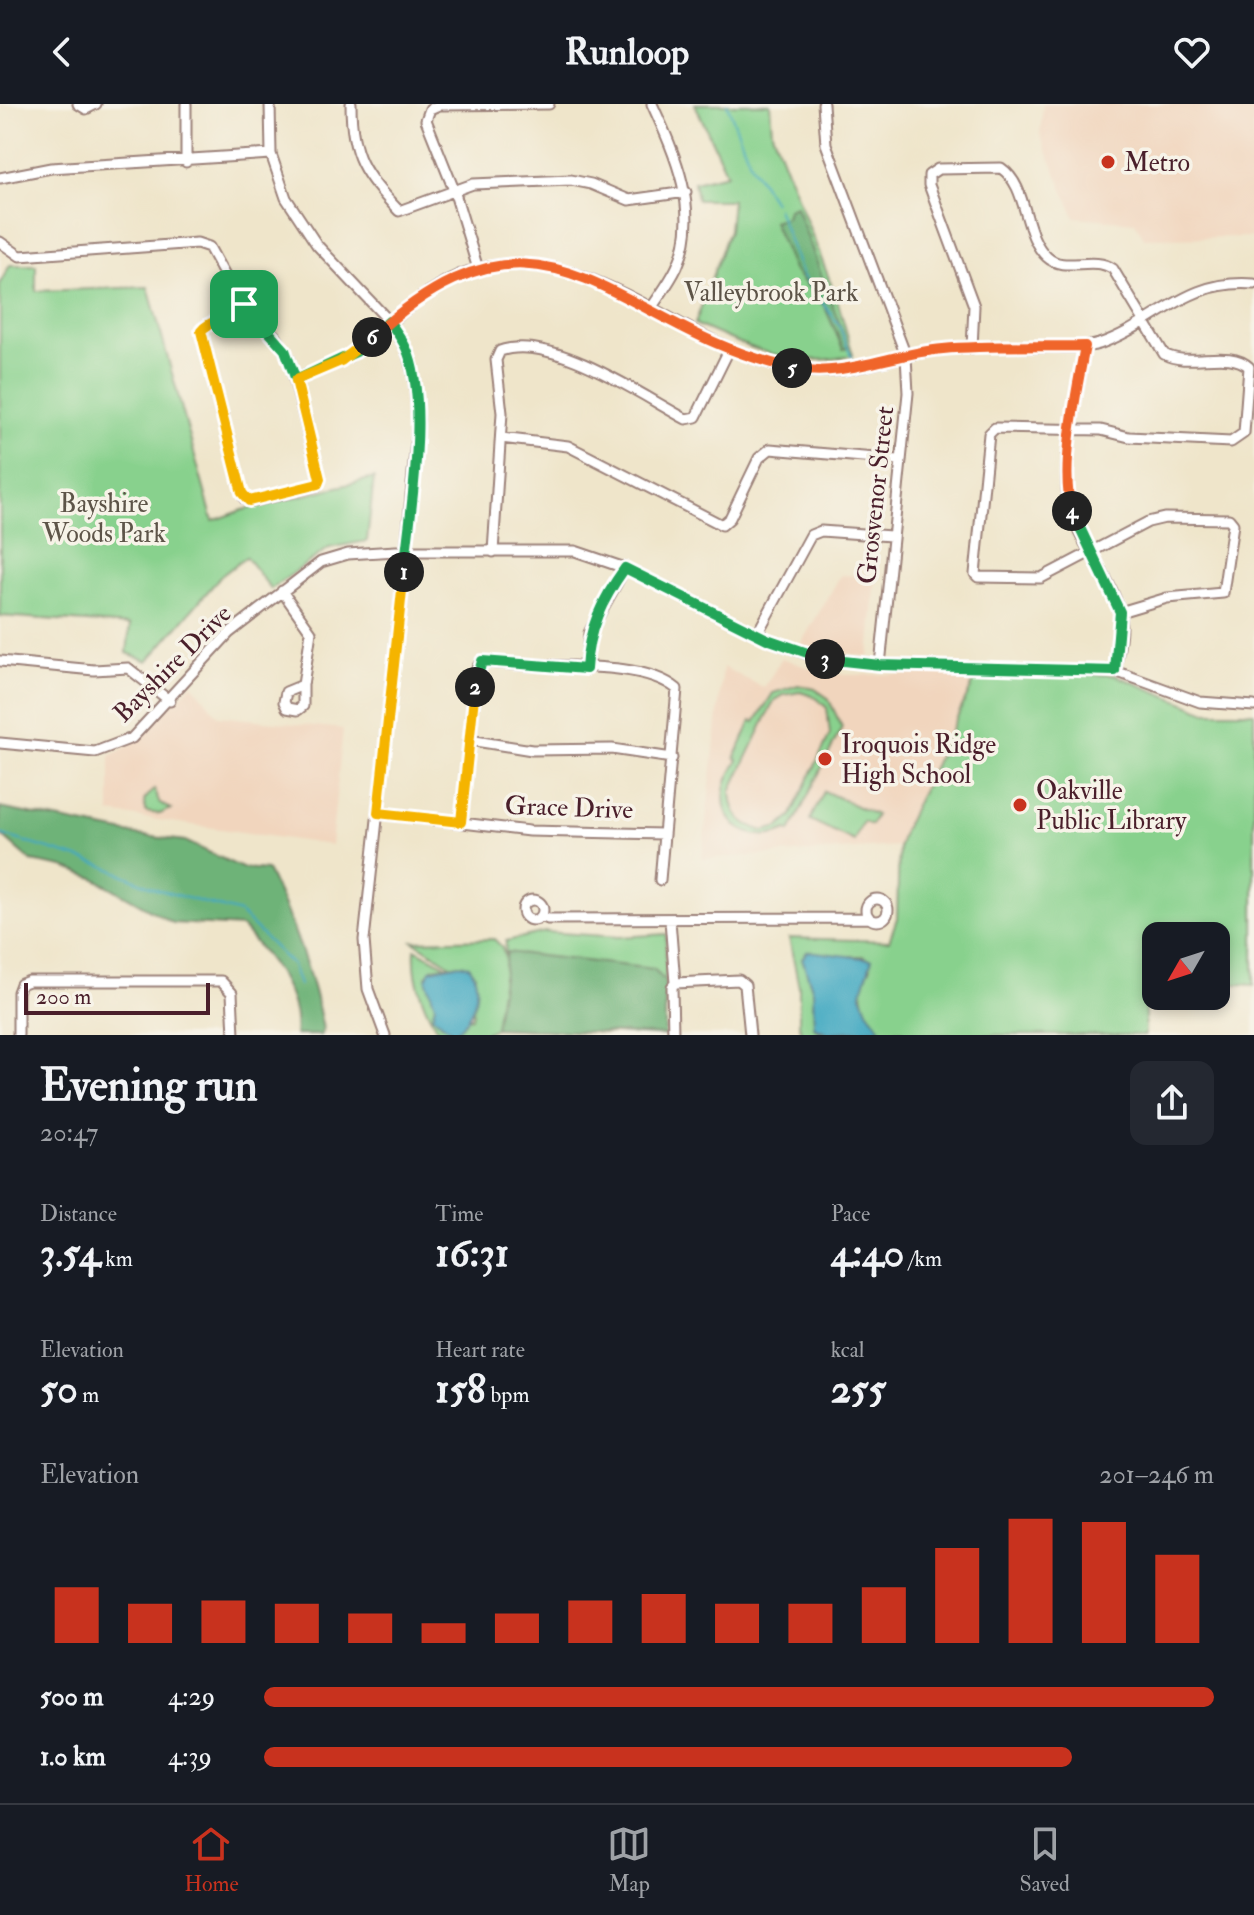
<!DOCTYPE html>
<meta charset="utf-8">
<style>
body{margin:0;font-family:"IM FELL Double Pica",serif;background:#242831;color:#f1f3f6;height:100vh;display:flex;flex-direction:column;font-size:30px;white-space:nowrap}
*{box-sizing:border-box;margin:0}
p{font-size:26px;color:#9ea1a6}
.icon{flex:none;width:44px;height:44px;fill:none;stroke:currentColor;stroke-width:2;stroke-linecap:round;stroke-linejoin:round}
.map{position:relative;height:931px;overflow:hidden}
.details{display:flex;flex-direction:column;background:#171b24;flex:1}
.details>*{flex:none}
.needle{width:52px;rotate:231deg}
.tools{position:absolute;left:1142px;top:818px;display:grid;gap:16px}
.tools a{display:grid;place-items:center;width:88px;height:88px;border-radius:16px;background:#171b24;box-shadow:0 4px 12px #0003;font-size:40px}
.scale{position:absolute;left:24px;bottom:20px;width:186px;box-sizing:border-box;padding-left:8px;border:4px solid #4a1f2b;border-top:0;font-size:22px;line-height:28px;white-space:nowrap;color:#4a1f2b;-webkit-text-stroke:6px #f7f3e8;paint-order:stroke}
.pin{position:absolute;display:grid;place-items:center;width:68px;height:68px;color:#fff;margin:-34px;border-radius:16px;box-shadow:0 4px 12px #0006}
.km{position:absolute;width:40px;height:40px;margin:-20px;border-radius:50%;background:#222;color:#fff;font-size:22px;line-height:40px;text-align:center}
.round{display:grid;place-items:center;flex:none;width:84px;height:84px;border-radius:16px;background:#242831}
.head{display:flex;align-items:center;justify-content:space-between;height:136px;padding:0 40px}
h1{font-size:44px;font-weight:700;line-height:60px}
.figures{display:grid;grid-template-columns:repeat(3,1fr);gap:12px;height:136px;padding:8px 40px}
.figures div{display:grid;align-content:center}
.figures b{font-size:40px;font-weight:700}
.figures small{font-size:22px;font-weight:400}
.figures p{font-size:22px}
.chart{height:224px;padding:16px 40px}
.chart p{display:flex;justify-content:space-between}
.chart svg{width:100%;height:144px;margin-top:8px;stroke:#c8321e;stroke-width:6}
ul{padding:0 40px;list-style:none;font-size:26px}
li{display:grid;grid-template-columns:128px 96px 1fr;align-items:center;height:60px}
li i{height:20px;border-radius:10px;background:#c8321e}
header{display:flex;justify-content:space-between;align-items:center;height:104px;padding:0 40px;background:#171b24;font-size:36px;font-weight:700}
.tab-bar{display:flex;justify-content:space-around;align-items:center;height:112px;border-top:2px solid #363941;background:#171b24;font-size:22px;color:#9ea1a6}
.tab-bar a{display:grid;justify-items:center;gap:4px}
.tab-bar .active{color:#c8321e}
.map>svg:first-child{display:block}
.built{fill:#f1d5bd}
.green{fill:#88d18d;stroke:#69785c;stroke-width:2;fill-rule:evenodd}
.forest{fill:#6eb378;stroke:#5c6952;stroke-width:2}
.water{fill:#41a8c1;stroke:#466476;stroke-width:2}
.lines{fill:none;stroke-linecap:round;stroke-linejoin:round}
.stream{stroke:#41a8c1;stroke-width:2}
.minor-casing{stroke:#9c827a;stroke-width:13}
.minor{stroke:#fff;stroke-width:9}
.split-1-casing{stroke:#fff;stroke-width:16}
.split-2-casing{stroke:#fff;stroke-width:16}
.split-3-casing{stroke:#fff;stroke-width:16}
.split-4-casing{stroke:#fff;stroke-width:16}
.split-5-casing{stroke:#fff;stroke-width:16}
.split-6-casing{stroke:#fff;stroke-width:16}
.split-7-casing{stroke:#fff;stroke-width:16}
.split-1{stroke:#22a559;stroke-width:10}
.split-2{stroke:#f5b400;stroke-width:10}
.split-3{stroke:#22a559;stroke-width:10}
.split-4{stroke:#22a559;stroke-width:10}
.split-5{stroke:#f0652b;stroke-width:10}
.split-6{stroke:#f0652b;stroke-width:10}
.split-7{stroke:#f5b400;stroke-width:10}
.poi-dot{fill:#c8321e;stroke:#f7f3e8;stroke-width:3}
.labels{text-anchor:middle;stroke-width:7;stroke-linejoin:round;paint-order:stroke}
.poi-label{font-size:26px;fill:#4a1f2b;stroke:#f7f3e8;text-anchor:start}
.park-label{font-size:26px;fill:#5d5448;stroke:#f7f3e8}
.street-label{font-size:26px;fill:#4a1f2b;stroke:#f7f3e8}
</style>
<header><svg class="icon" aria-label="back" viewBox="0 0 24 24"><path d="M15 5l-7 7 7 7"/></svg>Runloop<svg class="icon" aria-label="heart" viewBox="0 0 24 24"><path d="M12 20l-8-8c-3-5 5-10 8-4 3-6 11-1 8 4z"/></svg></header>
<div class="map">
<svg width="1254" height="931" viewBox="0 0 1254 931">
<rect width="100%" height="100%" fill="#f7f3e8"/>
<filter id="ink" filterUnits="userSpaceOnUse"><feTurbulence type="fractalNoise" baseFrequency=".0125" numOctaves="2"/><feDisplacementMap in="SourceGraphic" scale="16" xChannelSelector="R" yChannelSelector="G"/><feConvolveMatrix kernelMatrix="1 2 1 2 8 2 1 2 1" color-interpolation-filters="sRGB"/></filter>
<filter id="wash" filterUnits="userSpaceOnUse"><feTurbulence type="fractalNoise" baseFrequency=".006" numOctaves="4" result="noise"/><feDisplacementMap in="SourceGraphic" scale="32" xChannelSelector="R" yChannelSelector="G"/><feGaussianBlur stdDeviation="1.8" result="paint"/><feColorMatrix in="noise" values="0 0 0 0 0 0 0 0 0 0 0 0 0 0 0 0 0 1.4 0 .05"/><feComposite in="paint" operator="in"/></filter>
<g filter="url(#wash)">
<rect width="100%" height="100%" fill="#efe5ca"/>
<path class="built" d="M1043,0H1254V133L1144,134L1135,118L1075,113L1040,31Z
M841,471L876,473L869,553L800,541Z
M782,554L819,567L846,571L978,569L904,725L899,742L702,755L723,563L764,584Z
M193,580L218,612L343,625L331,741L110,709V652L132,640Z"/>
<path class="green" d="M695,0H770L772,28L837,195L853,251C797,266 745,243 695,220L729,126L732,96H697L694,78L727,70Z
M10,161H36V187L148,183L213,417L243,406L374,374L367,437L329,444L271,485L246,453L221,472L148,557L127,549L130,521L0,512V179Z
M1012,568L1115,571L1207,608H1254V881L1216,879V832H1156V877H1145V931H904L903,927L803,931L799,920V883L789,834L889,837L897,814L899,742L904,725L978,569ZM808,847L839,852H865L871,863C861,878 859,891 868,908L819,928L814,923L813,887L802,854Z
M798,581L815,585L828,594L842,623L790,728L787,726C756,741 718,724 725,685C726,675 733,665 738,656L735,654L751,617L755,618L773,589ZM800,588L815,593L827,604L830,630L791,713L779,723L764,727C741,720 732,711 731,687L774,597L784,591Z
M154,685L160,700L171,705L160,710L146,708L144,696Z
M824,687L876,711L871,721L863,717L854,737L810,716Z
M545,828L620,833L666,830L665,931L495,924L481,931H441C424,906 413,876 415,845L447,862L449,860L413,837L494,835L502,843L505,854L506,837ZM460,860L475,870L473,910L471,914L441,920L426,872L433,864Z"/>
<path class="forest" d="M796,102L843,229L848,244L843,245L825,203L793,165L773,117L786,113L788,105Z
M0,704L137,731L185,737L242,764L267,766C293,818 312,868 323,925L321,931H295C300,888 268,854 242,823L173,819L94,774L63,763L31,757L0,730Z
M507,848L654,865L665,878V931L495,924Z"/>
<path class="water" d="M808,847L872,855L861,890L868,908L881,925L828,929L814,923L813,887L802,854Z
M460,860L469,862C485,881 473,918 453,928L432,912L435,901L426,875L430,866Z"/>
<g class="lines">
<path class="stream" d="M727,0L751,61L774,98
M777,104L802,171L839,221L852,254
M0,730L101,761L156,785L240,809L292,861L299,881"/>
</g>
</g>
<g filter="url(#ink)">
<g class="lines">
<g class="minor-casing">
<path id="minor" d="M78,0L86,5L96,0
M186,0V58
M270,0L271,50L286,94L317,141L389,217L406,244L414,273L418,315L406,447L364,836L368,885L385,931
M351,0C351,52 364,70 399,107L473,80L571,76L591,80L629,96L686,88
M823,0L826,40L906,252L908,289L880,561
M0,74L51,64L271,50
M0,138L20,152L197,139L209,143L236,192L276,233L289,254L320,375L316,382L255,397L245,395L242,389L201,227L205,222L230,213L244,200
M478,165L454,86L426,16L430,5L439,1L549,0
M650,206C659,192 670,178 677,163C702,109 675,50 652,0
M1085,242C1078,283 1062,355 1068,395C1074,436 1109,467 1119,506C1124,525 1118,548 1115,567
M972,244L974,202L929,81V71L938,65L1001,64C1029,83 1022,130 1047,153C1064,169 1093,151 1113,165L1164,250C1188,264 1229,244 1249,263L1244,329L1231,338L1129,333L1101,326L995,324L989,330L975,470L978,473L1041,474L1148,418L1165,414L1229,415L1233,420L1223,489L1167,494L1120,508
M296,276C315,266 338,261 356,248C398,216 432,172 487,163C607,142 695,257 810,267C854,271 898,249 942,245C975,241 1011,243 1045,243C1062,242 1083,245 1099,240C1157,220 1186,174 1254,180
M501,334L568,342L722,421L730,414L759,354L770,345L898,356
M493,448L502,309L496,256L500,247C552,229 639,290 686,315L696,313L729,246
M282,487L311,528L303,581
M757,530L811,431L821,427L891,432
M0,557L94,566L128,564L170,597
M586,565L589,529L625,464
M303,581V602L298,606L287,604L284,598L286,588Z
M469,636L532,646L612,645L672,654
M0,639L95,648L132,634L229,529L321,458L348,450L396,447H575L625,464L767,535L815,553L880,561L1115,567L1200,598L1254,602
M378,709L529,727L663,730
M461,718L477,564L482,557C535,567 638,552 677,585L660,776
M866 806a11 11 0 1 1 22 0a11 11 0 1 1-22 0Z
M523 806a10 10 0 1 1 20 0a10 10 0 1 1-20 0Z
M541,812L548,815L869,814
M670,816L675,879
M18,931V888L21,880L29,877H221L232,889L234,931
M673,931L672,883L675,879L739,876L745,881L750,931"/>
</g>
<use href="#minor" class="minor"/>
</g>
</g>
<g class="lines" filter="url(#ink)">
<g class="split-1-casing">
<path id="split-1" d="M244,200L285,246L296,276L356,248L389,217C395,226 402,235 406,244C430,297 410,408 404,468"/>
</g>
<g class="split-2-casing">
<path id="split-2" d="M404,468L378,709L461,718L475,583"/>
</g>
<g class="split-3-casing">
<path id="split-3" d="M475,583L482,557L586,565C588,525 602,496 625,464L767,535L825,555"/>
</g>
<g class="split-4-casing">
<path id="split-4" d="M825,555L880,561L1115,567L1120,508L1072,407"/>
</g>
<g class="split-5-casing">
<path id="split-5" d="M792,264C843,275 892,249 943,245C990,241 1038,243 1085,242C1077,285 1059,367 1072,407"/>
</g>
<g class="split-6-casing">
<path id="split-6" d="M372,233C549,70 617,227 792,264"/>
</g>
<g class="split-7-casing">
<path id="split-7" d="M244,200C231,213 208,217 201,227L242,389L249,397L318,380L320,375L296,276L341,257L372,233"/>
</g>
<use href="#split-1" class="split-1"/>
<use href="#split-2" class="split-2"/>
<use href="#split-3" class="split-3"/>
<use href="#split-4" class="split-4"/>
<use href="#split-5" class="split-5"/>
<use href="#split-6" class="split-6"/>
<use href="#split-7" class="split-7"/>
</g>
<g class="poi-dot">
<circle cx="1108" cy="58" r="8"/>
<circle cx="825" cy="655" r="8"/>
<circle cx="1020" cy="701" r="8"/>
</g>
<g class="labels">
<g class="poi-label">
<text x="1124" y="67">Metro</text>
<text x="841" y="649">Iroquois Ridge<tspan x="841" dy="30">High School</tspan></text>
<text x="1036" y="695">Oakville<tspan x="1036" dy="30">Public Library</tspan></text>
</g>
<g class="park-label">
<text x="771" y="197">Valleybrook Park</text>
<text x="104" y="408">Bayshire<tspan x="104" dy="30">Woods Park</tspan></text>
</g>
<g class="street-label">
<text transform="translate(875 391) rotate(-84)" y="9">Grosvenor Street</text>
<text transform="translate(172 559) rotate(-45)" y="9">Bayshire Drive</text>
<text transform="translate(569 703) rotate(2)" y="9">Grace Drive</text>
</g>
</g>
</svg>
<div class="tools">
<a><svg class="needle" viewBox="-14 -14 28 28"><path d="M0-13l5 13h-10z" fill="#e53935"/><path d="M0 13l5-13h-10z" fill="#9ea1a6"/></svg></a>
</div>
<div class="scale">200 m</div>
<div class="pin" style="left:244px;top:200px;background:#1e9e55"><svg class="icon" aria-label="arrive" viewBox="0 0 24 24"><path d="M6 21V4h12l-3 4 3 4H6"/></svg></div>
<b class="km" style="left:404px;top:468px">1</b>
<b class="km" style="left:475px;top:583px">2</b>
<b class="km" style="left:825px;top:555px">3</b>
<b class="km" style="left:1072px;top:407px">4</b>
<b class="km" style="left:792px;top:264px">5</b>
<b class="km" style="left:372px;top:233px">6</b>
</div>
<section class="details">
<div class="head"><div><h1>Evening run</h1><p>20:47</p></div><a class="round"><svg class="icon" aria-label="share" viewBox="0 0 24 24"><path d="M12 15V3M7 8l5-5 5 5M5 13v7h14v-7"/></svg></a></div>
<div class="figures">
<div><p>Distance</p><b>3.54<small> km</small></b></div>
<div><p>Time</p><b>16:31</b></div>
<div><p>Pace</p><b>4:40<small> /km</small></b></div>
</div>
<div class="figures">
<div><p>Elevation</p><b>50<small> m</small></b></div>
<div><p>Heart rate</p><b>158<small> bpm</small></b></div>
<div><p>kcal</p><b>255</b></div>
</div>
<div class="chart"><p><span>Elevation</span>201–246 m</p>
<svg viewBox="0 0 160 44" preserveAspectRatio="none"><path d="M5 44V27M15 44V32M25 44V31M35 44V32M45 44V35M55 44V38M65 44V35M75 44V31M85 44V29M95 44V32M105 44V32M115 44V27M125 44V15M135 44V6M145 44V7M155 44V17"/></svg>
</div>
<ul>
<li><b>500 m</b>4:29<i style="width:100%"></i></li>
<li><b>1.0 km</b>4:39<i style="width:85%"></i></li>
</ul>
</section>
<nav class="tab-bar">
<a class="active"><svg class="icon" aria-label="home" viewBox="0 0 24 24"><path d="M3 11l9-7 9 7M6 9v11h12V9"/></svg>Home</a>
<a><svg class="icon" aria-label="map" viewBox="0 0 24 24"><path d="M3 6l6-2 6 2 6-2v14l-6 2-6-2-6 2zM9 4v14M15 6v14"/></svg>Map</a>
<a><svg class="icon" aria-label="saved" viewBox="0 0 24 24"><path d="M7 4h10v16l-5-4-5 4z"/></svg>Saved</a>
</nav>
